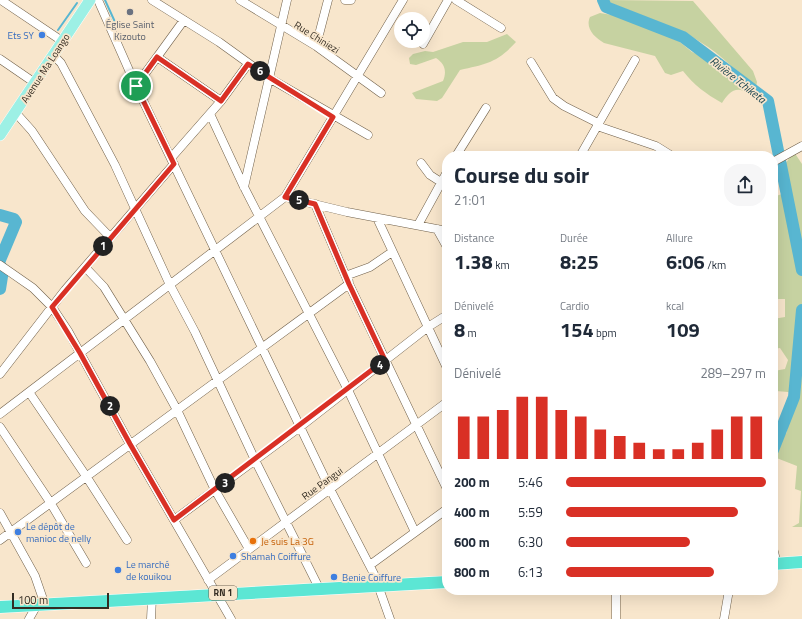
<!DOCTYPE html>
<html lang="fr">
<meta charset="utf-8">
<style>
body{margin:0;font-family:"Titillium Web",sans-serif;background:#f6f6f7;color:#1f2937;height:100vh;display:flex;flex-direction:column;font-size:15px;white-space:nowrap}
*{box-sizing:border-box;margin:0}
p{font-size:13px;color:#747a83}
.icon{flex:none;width:22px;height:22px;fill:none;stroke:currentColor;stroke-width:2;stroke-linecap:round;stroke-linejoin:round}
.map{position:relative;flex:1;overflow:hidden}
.side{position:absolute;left:442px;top:151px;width:336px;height:444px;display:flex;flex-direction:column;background:#fff;border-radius:16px;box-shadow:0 4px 16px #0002}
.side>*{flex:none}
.controls{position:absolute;left:394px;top:12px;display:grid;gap:8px}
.controls a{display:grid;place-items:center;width:36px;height:36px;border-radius:50%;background:#fff;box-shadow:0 4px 16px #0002;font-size:20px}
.scale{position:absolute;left:12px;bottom:10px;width:97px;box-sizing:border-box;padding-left:4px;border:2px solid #332c22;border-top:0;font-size:11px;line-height:14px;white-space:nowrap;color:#332c22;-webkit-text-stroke:3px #f8e6cc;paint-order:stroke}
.pin{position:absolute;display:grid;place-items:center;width:34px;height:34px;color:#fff;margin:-17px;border:2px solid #fff;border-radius:50%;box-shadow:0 1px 4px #0007}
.km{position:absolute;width:20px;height:20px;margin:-10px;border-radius:50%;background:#222;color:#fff;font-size:11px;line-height:20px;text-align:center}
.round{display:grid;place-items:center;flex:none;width:42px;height:42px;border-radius:16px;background:#f6f6f7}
.head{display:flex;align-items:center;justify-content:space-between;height:68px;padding:0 12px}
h1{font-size:22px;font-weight:700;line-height:30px}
.figures{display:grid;grid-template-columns:repeat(3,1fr);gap:6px;height:68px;padding:4px 12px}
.figures div{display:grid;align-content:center}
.figures b{font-size:20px;font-weight:700}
.figures small{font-size:11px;font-weight:400}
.figures p{font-size:11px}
.chart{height:112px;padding:8px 12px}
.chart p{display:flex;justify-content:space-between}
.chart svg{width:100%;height:72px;margin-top:4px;stroke:#d93025;stroke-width:6}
ul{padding:0 12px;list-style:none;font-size:13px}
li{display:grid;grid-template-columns:64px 48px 1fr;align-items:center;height:30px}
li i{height:10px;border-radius:5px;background:#d93025}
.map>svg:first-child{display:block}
.green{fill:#c6d2a1}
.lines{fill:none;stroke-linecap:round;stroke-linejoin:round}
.stream{stroke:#58b6d1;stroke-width:2}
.river{stroke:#58b6d1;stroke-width:12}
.minor-casing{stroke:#70604a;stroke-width:9}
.major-casing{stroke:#fff;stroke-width:12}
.highway-casing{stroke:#fff;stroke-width:13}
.minor{stroke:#fff;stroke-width:8}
.major{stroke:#9df0e5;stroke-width:11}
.highway{stroke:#5ce6d4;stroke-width:12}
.route-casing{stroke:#fff;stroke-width:8}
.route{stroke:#d93025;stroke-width:5}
.worship-dot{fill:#6b7280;stroke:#f8e6cc;stroke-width:1.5}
.shop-dot{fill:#3f7fe0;stroke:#f8e6cc;stroke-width:1.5}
.food-dot{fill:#e8710a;stroke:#f8e6cc;stroke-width:1.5}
.labels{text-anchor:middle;stroke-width:3.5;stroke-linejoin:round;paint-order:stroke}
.shield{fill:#f8e6cc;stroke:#6e6455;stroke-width:1}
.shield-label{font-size:9px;font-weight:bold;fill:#332c22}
.worship-label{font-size:10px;fill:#5b616d;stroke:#f8e6cc}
.shop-label{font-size:10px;fill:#366cbe;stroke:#f8e6cc;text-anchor:start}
.street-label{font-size:10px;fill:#332c22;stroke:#f8e6cc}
.food-label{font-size:10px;fill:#c56008;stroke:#f8e6cc;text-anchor:start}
.water-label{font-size:11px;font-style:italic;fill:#143f4b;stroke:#f8e6cc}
</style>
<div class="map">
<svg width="802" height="619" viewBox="0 0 802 619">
<rect width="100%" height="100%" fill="#f8e6cc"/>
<path class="green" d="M607,0L693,1L753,71L757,82L756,87C741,76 729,63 715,52C706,45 696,40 687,33L608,2Z
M600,13L618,16L675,38L692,52L711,60L744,88L747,93C736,85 728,93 722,103C706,94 694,85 683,71L671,75L665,73L655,56L604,43C594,37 585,28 590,17Z
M507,34L516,42C497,63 486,64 460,70L442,98L437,101L416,99L412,93L443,81C447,71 445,64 436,58L416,65L410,64L409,58L413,54L425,51L433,52L463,42H487Z
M794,152L802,164V527H792L799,523L801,491L795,489L797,466L774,457L773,459V428L786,434L796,398L788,392L776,391L774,387V371L785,369L788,360L780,348L773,349V319L785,317V299H777L773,276V197L785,193V164Z"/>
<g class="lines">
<path class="stream" d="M105,0L115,22
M58,30L77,3"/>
<path class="river" d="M603,0L606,7L683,37L768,101L802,270
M0,215L14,219L16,222L0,260
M0,265L3,270L0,289
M773,450L794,397L802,310"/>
<g class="minor-casing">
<path id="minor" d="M1,0L62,41
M98,0L136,86L330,489L374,574L390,619
M152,0L219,42L269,78L368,135
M240,0L316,46L381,93
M345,0H351
M456,0L501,28
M423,44L448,0
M316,46L328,0
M53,55L61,63L115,165L170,285L195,332L255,460L319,588
M157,57L221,101
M0,59L35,83
M531,62L553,98L564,106L598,123
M136,86L184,20
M15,112L32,131L85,211L110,237
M210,114L244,187L348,390L415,532
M597,126L656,146L672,156
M456,156L486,108
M580,156L635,60
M171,158L221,101L248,64
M773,162L802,146
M421,163L430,175L447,186
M244,187L287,0
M285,197L347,212L447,231
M315,204L349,284L447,489
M377,218L447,368
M418,225L447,172
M437,229L447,247
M0,265L33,288L52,307L68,331L130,444L231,619
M85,267L104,287L150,361L177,410L215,490L249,549
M0,374L65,290L174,164
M29,392L86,476L127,540
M0,414L285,197L403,0
M0,427L50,502L86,563
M0,513L35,576L45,605
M174,520L300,427L428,327L447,315
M0,540L349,284L348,275L370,267L392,252
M773,548L777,564
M370,565L447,509
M208,580L447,402
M616,590V619
M29,619L37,605
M151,619L152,598
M724,619L729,590"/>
</g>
<g class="major-casing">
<path id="major" d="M0,135L90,0"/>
</g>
<g class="highway-casing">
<path id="highway" d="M773,564L802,562
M0,607L447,582"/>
</g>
<use href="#minor" class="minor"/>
<use href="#major" class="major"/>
<use href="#highway" class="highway"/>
</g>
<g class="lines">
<g class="route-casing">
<path id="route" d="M157,57L221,101L248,64L333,117L285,197L315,204L349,284L385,360L174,520L130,444L80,353L52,307L174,164L136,86Z"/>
</g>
<use href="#route" class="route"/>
</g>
<circle class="worship-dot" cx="130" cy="12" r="4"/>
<g class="shop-dot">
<circle cx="42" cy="35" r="4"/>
<circle cx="18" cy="532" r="4"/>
<circle cx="233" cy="556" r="4"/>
<circle cx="118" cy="570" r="4"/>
<circle cx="334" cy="577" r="4"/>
</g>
<circle class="food-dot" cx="253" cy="541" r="4"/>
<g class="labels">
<rect class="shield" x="209" y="586" width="28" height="14" rx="3"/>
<g class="shield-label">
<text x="223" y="596">RN 1</text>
</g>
<g class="worship-label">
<text x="130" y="28">Église Saint<tspan x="130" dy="12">Kizouto</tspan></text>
</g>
<g class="shop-label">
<text x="34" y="39" text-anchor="end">Ets SY</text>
<text x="26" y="530">Le dépôt de<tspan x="26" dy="12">manioc de nelly</tspan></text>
<text x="241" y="560">Shamah Coiffure</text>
<text x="126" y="568">Le marché<tspan x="126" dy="12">de kouikou</tspan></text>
<text x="342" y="581">Benie Coiffure</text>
</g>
<g class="street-label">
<text transform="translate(317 37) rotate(32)" y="4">Rue Chiniezi</text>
<text transform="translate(45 68) rotate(-57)" y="4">Avenue Ma Loango</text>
<text transform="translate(322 483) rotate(-36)" y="4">Rue Pangui</text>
</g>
<g class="food-label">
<text x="261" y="545">Je suis La 3G</text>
</g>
<g class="water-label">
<text transform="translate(738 80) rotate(38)" y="4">Rivière Tchiketa</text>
</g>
</g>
</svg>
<div class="controls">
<a><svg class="icon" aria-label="locate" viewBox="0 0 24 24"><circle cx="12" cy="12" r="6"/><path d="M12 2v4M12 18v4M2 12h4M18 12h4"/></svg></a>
</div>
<div class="scale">100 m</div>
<div class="pin" style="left:136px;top:86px;background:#1e9e55"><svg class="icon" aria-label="arrive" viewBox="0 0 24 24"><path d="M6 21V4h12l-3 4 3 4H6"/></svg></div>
<b class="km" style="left:103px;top:246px">1</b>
<b class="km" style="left:110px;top:406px">2</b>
<b class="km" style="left:225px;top:483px">3</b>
<b class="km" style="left:380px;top:365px">4</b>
<b class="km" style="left:299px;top:200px">5</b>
<b class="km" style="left:260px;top:71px">6</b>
<section class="side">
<div class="head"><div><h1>Course du soir</h1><p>21:01</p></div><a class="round"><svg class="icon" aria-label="share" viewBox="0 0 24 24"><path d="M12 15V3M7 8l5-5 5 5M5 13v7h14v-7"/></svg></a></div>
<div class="figures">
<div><p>Distance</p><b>1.38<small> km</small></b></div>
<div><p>Durée</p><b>8:25</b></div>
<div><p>Allure</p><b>6:06<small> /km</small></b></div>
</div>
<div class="figures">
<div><p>Dénivelé</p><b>8<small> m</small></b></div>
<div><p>Cardio</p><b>154<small> bpm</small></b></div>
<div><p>kcal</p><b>109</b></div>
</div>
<div class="chart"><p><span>Dénivelé</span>289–297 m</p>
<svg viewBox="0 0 160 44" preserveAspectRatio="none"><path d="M5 44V18M15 44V18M25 44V14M35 44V6M45 44V6M55 44V14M65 44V18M75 44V26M85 44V30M95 44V34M105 44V38M115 44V38M125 44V34M135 44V26M145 44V18M155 44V18"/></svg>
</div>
<ul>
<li><b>200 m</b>5:46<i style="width:100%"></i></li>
<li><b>400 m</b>5:59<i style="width:86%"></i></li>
<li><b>600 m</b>6:30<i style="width:62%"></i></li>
<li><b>800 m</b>6:13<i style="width:74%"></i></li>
</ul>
</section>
</div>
